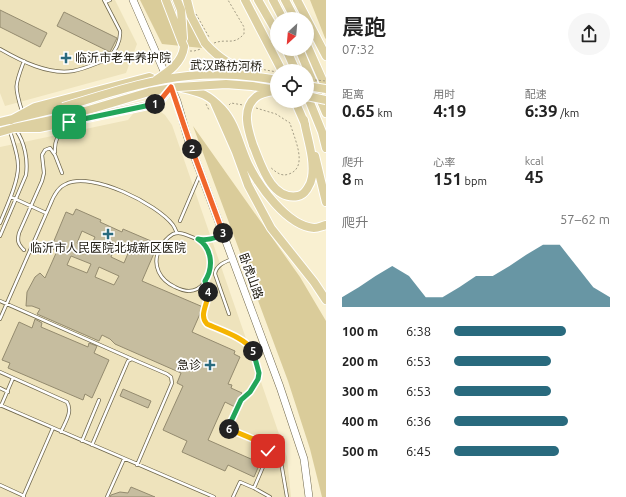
<!DOCTYPE html>
<html lang="zh">
<meta charset="utf-8">
<style>
body{margin:0;font-family:Ubuntu,"Noto Sans SC",sans-serif;background:#f6f6f6;color:#222;height:100vh;display:flex;flex-direction:column;font-size:15px;white-space:nowrap}
*{box-sizing:border-box;margin:0}
p{font-size:13px;color:#767676}
.icon{flex:none;width:22px;height:22px;fill:none;stroke:currentColor;stroke-width:2;stroke-linecap:round;stroke-linejoin:round}
.map{position:relative;flex:1;overflow:hidden}
.panel{display:flex;flex-direction:column;background:#fff;width:300px}
.panel>*{flex:none}
.needle{width:26px;rotate:206deg}
.buttons{position:absolute;left:270px;top:12px;display:grid;gap:8px}
.buttons a{display:grid;place-items:center;width:44px;height:44px;border-radius:50%;background:#fff;box-shadow:0 2px 10px #0003;font-size:20px}
.pin{position:absolute;display:grid;place-items:center;width:34px;height:34px;color:#fff;margin:-17px;border-radius:8px;box-shadow:0 2px 6px #0006}
.km{position:absolute;width:20px;height:20px;margin:-10px;border-radius:50%;background:#222;color:#fff;font-size:11px;line-height:20px;text-align:center}
.round{display:grid;place-items:center;flex:none;width:42px;height:42px;border-radius:21px;background:#f6f6f6}
.headline{display:flex;align-items:center;justify-content:space-between;height:68px;padding:0 16px}
h1{font-size:22px;font-weight:600;line-height:30px}
.figures{display:grid;grid-template-columns:repeat(3,1fr);gap:6px;height:68px;padding:4px 16px}
.figures div{display:grid;align-content:center}
.figures b{font-size:17px;font-weight:600}
.figures small{font-size:11px;font-weight:400}
.figures p{font-size:11px}
.chart{height:112px;padding:8px 16px}
.chart p{display:flex;justify-content:space-between}
.chart svg{width:100%;height:72px;margin-top:4px;fill:#296a7e;opacity:.7}
ul{padding:0 16px;list-style:none;font-size:13px}
li{display:grid;grid-template-columns:64px 48px 1fr;align-items:center;height:30px}
li i{height:10px;border-radius:5px;background:#296a7e}
main{display:flex;flex:1;min-height:0}
.map>svg:first-child{display:block}
.built{fill:#eee3bc}
.green{fill:#dacc9a}
.building{fill:#c6bd9f;stroke:#948b6f;fill-rule:evenodd}
.lines{fill:none;stroke-linecap:round;stroke-linejoin:round}
.service-casing{stroke:#6f674c;stroke-width:4}
.tertiary-casing{stroke:#6f674c;stroke-width:8}
.primary-casing{stroke:#fff;stroke-width:10}
.path{stroke:#a39c85;stroke-width:1;stroke-dasharray:2 2;stroke-linecap:butt}
.service{stroke:#fff;stroke-width:2.5}
.tertiary{stroke:#fff;stroke-width:7}
.primary{stroke:#ddd0a1;stroke-width:8}
.primary-bridge-casing{stroke:#fff;stroke-width:10;stroke-linecap:butt}
.path-bridge{stroke:#a39c85;stroke-width:1;stroke-dasharray:2 2;stroke-linecap:butt}
.primary-bridge{stroke:#ddd0a1;stroke-width:8}
.split-1-casing{stroke:#fff;stroke-width:8}
.split-2-casing{stroke:#fff;stroke-width:8}
.split-3-casing{stroke:#fff;stroke-width:8}
.split-4-casing{stroke:#fff;stroke-width:8}
.split-5-casing{stroke:#fff;stroke-width:8}
.split-6-casing{stroke:#fff;stroke-width:8}
.split-7-casing{stroke:#fff;stroke-width:8}
.split-1{stroke:#22a559;stroke-width:5}
.split-2{stroke:#f0652b;stroke-width:5}
.split-3{stroke:#f0652b;stroke-width:5}
.split-4{stroke:#22a559;stroke-width:5}
.split-5{stroke:#f5b400;stroke-width:5}
.split-6{stroke:#22a559;stroke-width:5}
.split-7{stroke:#f5b400;stroke-width:5}
.poi-dot{fill:#296a7e;stroke:#fff;stroke-width:1.5}
.labels{text-anchor:middle;stroke-width:3.5;stroke-linejoin:round;paint-order:stroke}
.poi-label{font-size:12px;fill:#1c180d;stroke:#fff;text-anchor:start}
.street-label{font-size:12px;fill:#1c180d;stroke:#fff}
</style>
<main>
<div class="map">
<svg width="326" height="497" viewBox="0 0 326 497">
<rect width="100%" height="100%" fill="#f9f0d1"/>
<path class="built" d="M0,0H115L137,44L126,73L5,106L0,93Z
M154,107L165,115L172,125L287,457L291,497H0V147L128,120L136,110Z"/>
<path class="green" d="M140,0H185L201,31L202,48L162,44Z
M310,0H326V39L325,38Z
M193,126L300,277L326,321V497H322L310,449L288,381Z"/>
<path class="building" d="M0,10L47,33L40,47L0,27Z
M64,12L117,38L110,52L57,26Z
M76,209L101,220L100,222L122,232L123,229L151,241L148,248L155,251L142,281L203,307L192,332L235,351L234,354L240,357L228,384L232,385L231,388L242,393L235,407L225,402L208,440L260,463L254,477L228,465L225,471L182,452L187,441L163,430L183,386L177,383L181,373L115,344L110,339L102,335L99,341L37,314L40,309L32,306H26L27,292L35,277L40,273L45,278L57,251L51,248L66,212L73,215ZM82,231L95,237L90,248L77,243ZM116,245L129,251L124,263L111,257ZM71,256L91,264L87,273L67,265ZM99,267L119,276L114,285L95,277Z
M35,319L42,323L41,327L88,347L89,343L97,346L94,353L109,360L92,398L85,394L83,400L8,368L10,363L2,360L19,322L32,328Z
M123,389L151,401L148,408L120,396Z
M131,487L155,497H110L111,495L120,492L128,493Z"/>
<g class="lines">
<g class="service-casing">
<path id="service" d="M105,2L110,0
M0,49C21,61 48,75 73,71C85,69 97,63 108,59C115,52 121,41 120,31L104,0
M22,111C14,86 15,85 24,61
M55,152C54,142 59,131 66,125
M11,197L46,213
M180,221L200,174
M0,223C6,208 19,181 18,165C18,154 13,142 10,131
M0,236L26,175C28,160 25,143 16,130
M198,239C206,245 211,254 211,265C210,276 202,291 189,291C184,291 179,289 175,287C160,280 152,266 159,250C162,244 168,237 173,234C184,230 192,240 203,240C209,240 217,237 223,235
M24,250C18,244 17,241 19,233L42,181L44,173L42,155L45,150L50,148L55,155L62,173
M205,281C208,287 210,293 208,300C206,308 201,313 204,321L207,324L242,340L250,346L253,350L259,373L258,379L250,392L241,400L228,429L265,444L268,447V455L254,488L240,482L233,497
M0,301L132,359
M229,314L215,274C216,265 225,262 232,259
M0,319L50,205C53,197 58,187 66,184C92,171 157,204 173,225C175,228 176,231 177,233
M0,372L67,402C73,412 65,422 61,432
M0,388L8,392
M0,405L214,497
M1,406L13,378
M82,441L99,400
M92,445L128,361L132,359L167,374L171,377L172,383L137,465
M281,462L287,497
M0,485L24,496
M254,488L270,497
M23,497L53,428
M107,497L124,459"/>
</g>
<g class="tertiary-casing">
<path id="tertiary" d="M133,0L177,101L188,139L280,387L304,459L309,497"/>
</g>
<g class="primary-casing">
<path id="primary" d="M166,0L184,47
M177,0L181,10L183,38
M187,0L191,16L205,43
M245,0L282,71
M258,0L277,33
M273,0L283,19
M285,0L295,19
M297,0L326,56
M307,45L326,88
M286,49L296,71
M299,49L326,113
M182,88C201,92 209,95 222,109C236,124 239,145 248,164C259,186 287,226 314,228C318,228 322,226 326,225
M307,95L322,132L326,148
M295,101L305,124
M214,102L236,152L248,185L271,228L314,282L326,300
M11,120L35,107L149,77L171,87L158,103L39,128H14
M0,122L63,107
M0,132L14,128L65,117
M253,145C261,164 271,201 298,196C305,195 311,184 312,177C315,159 307,138 304,120
M315,156L326,202"/>
</g>
<path class="path" d="M214,43C228,38 233,46 244,34V27L228,0
M190,51H194L201,49
M206,104L209,110
M229,105L231,103L243,105
M256,108L276,114L290,123C294,138 309,167 289,174C281,177 276,172 270,167"/>
<use href="#service" class="service"/>
<use href="#tertiary" class="tertiary"/>
<use href="#primary" class="primary"/>
<g class="primary-bridge-casing">
<path id="primary-bridge" d="M205,43C222,62 234,66 256,75
M156,80C168,72 182,63 184,47
M307,86L326,89
M307,96L326,100
M63,107C104,95 146,80 188,76C217,73 249,75 277,80
M65,117L149,92L178,87L226,84L252,86L277,90
M253,145C248,130 241,109 256,97C261,93 268,92 274,91"/>
</g>
<path class="path-bridge" d="M196,14L209,37
M260,69L277,72
M315,80L326,81
M293,101L304,103"/>
<use href="#primary-bridge" class="primary-bridge"/>
</g>
<g class="lines">
<g class="split-1-casing">
<path id="split-1" d="M69,122L155,104"/>
</g>
<g class="split-2-casing">
<path id="split-2" d="M155,104L158,103L171,87L192,149"/>
</g>
<g class="split-3-casing">
<path id="split-3" d="M192,149L223,233"/>
</g>
<g class="split-4-casing">
<path id="split-4" d="M208,292L205,281C214,267 212,248 198,239C206,241 215,238 224,235L223,233"/>
</g>
<g class="split-5-casing">
<path id="split-5" d="M208,292C209,303 198,315 207,324C220,330 246,338 253,351"/>
</g>
<g class="split-6-casing">
<path id="split-6" d="M229,429L228,428L241,400L250,392L258,379L259,373L253,351"/>
</g>
<g class="split-7-casing">
<path id="split-7" d="M229,429L265,444L268,447V451"/>
</g>
<use href="#split-1" class="split-1"/>
<use href="#split-2" class="split-2"/>
<use href="#split-3" class="split-3"/>
<use href="#split-4" class="split-4"/>
<use href="#split-5" class="split-5"/>
<use href="#split-6" class="split-6"/>
<use href="#split-7" class="split-7"/>
</g>
<g class="poi-dot">
<path d="M64 52h4v4h4v4h-4v4h-4v-4h-4v-4h4z"/>
<path d="M106 228h4v4h4v4h-4v4h-4v-4h-4v-4h4z"/>
<path d="M208 359h4v4h4v4h-4v4h-4v-4h-4v-4h4z"/>
</g>
<g class="labels">
<g class="poi-label">
<text x="75" y="62">临沂市老年养护院</text>
<text x="108" y="252" text-anchor="middle">临沂市人民医院北城新区医院</text>
<text x="201" y="369" text-anchor="end">急诊</text>
</g>
<g class="street-label">
<text transform="translate(226 66) rotate(1)" y="4">武汉路祊河桥</text>
<text transform="translate(251 276) rotate(70)" y="4">卧虎山路</text>
</g>
</g>
</svg>
<div class="buttons">
<a><svg class="needle" viewBox="-14 -14 28 28"><path d="M0-13l5 13h-10z" fill="#e53935"/><path d="M0 13l5-13h-10z" fill="#767676"/></svg></a>
<a><svg class="icon" aria-label="locate" viewBox="0 0 24 24"><circle cx="12" cy="12" r="6"/><path d="M12 2v4M12 18v4M2 12h4M18 12h4"/></svg></a>
</div>
<div class="pin" style="left:69px;top:122px;background:#1e9e55"><svg class="icon" aria-label="arrive" viewBox="0 0 24 24"><path d="M6 21V4h12l-3 4 3 4H6"/></svg></div>
<div class="pin" style="left:268px;top:451px;background:#d93025"><svg class="icon" aria-label="check" viewBox="0 0 24 24"><path d="M5 12l5 5 9-10"/></svg></div>
<b class="km" style="left:155px;top:104px">1</b>
<b class="km" style="left:192px;top:149px">2</b>
<b class="km" style="left:223px;top:233px">3</b>
<b class="km" style="left:208px;top:292px">4</b>
<b class="km" style="left:253px;top:351px">5</b>
<b class="km" style="left:229px;top:429px">6</b>
</div>
<section class="panel">
<div class="headline"><div><h1>晨跑</h1><p>07:32</p></div><a class="round"><svg class="icon" aria-label="share" viewBox="0 0 24 24"><path d="M12 15V3M7 8l5-5 5 5M5 13v7h14v-7"/></svg></a></div>
<div class="figures">
<div><p>距离</p><b>0.65<small> km</small></b></div>
<div><p>用时</p><b>4:19</b></div>
<div><p>配速</p><b>6:39<small> /km</small></b></div>
</div>
<div class="figures">
<div><p>爬升</p><b>8<small> m</small></b></div>
<div><p>心率</p><b>151<small> bpm</small></b></div>
<div><p>kcal</p><b>45</b></div>
</div>
<div class="chart"><p><span>爬升</span>57–62 m</p>
<svg viewBox="0 0 160 44" preserveAspectRatio="none"><path d="M0 44V38L10 32L20 25L30 19L40 25L50 38L60 38L70 32L80 25L90 25L100 19L110 12L120 6L130 6L140 19L150 32L160 38V44z"/></svg>
</div>
<ul>
<li><b>100 m</b>6:38<i style="width:72%"></i></li>
<li><b>200 m</b>6:53<i style="width:62%"></i></li>
<li><b>300 m</b>6:53<i style="width:62%"></i></li>
<li><b>400 m</b>6:36<i style="width:73%"></i></li>
<li><b>500 m</b>6:45<i style="width:67%"></i></li>
</ul>
</section>
</main>
